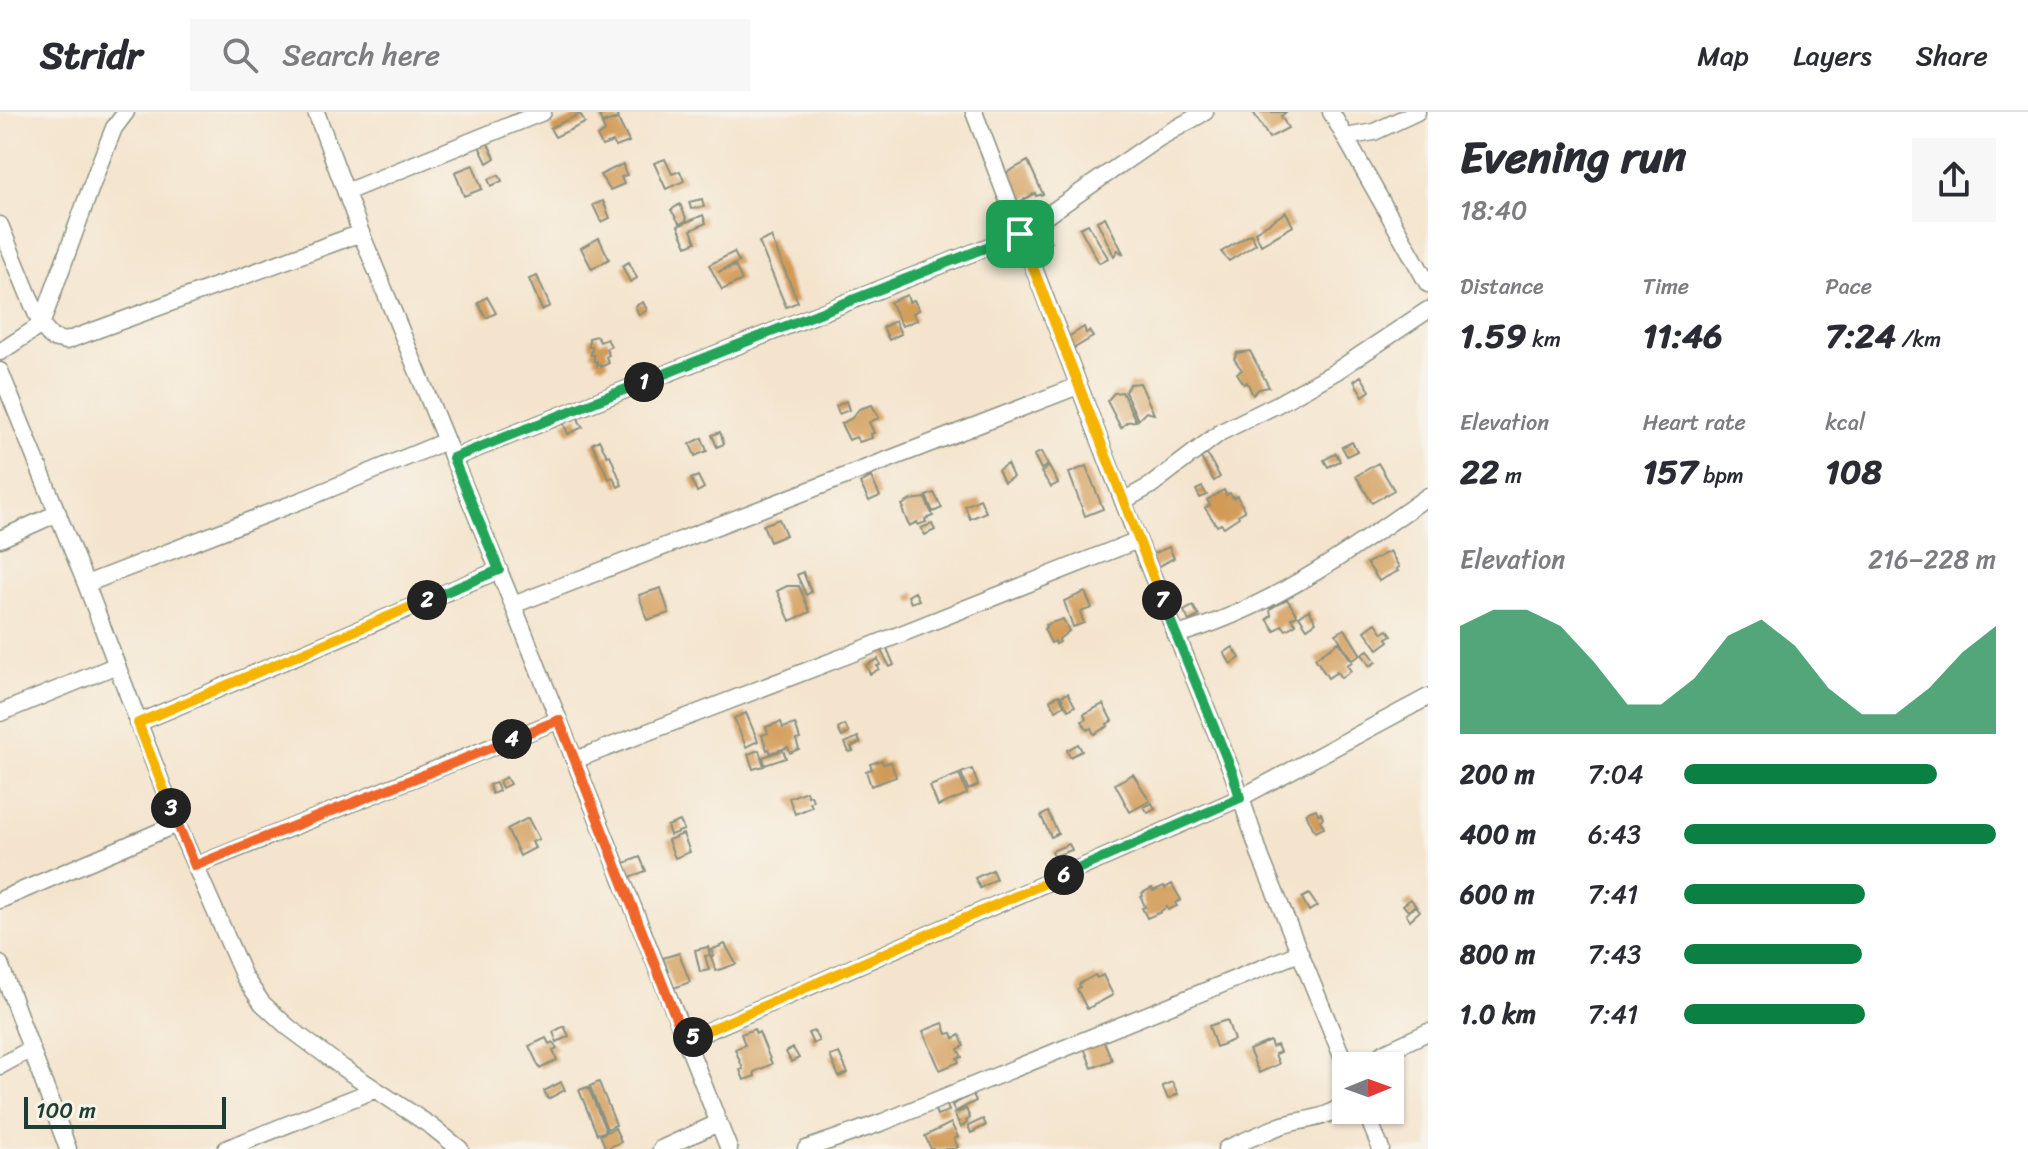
<!DOCTYPE html>
<meta charset="utf-8">
<style>
body{margin:0;font-family:Sriracha,sans-serif;background:#f7f7f7;color:#2b2b33;height:100vh;display:flex;flex-direction:column;font-size:30px;white-space:nowrap}
*{box-sizing:border-box;margin:0}
p{font-size:26px;color:#7c7c81}
.icon{flex:none;width:44px;height:44px;fill:none;stroke:currentColor;stroke-width:2;stroke-linecap:round;stroke-linejoin:round}
.map{position:relative;flex:1;overflow:hidden}
.panel{display:flex;flex-direction:column;background:#fff;width:600px}
.panel>*{flex:none}
.needle{width:52px;rotate:89deg}
.buttons{position:absolute;left:1332px;top:940px;display:grid;gap:16px}
.buttons a{display:grid;place-items:center;width:72px;height:72px;border-radius:0px;background:#fff;box-shadow:0 2px 6px #0004;font-size:40px}
.scale{position:absolute;left:24px;bottom:20px;width:202px;box-sizing:border-box;padding-left:8px;border:4px solid #1f3d34;border-top:0;font-size:22px;line-height:28px;white-space:nowrap;color:#1f3d34;-webkit-text-stroke:6px #f7f3e8;paint-order:stroke}
.pin{position:absolute;display:grid;place-items:center;width:68px;height:68px;color:#fff;margin:-34px;border-radius:16px;box-shadow:0 4px 12px #0006}
.km{position:absolute;width:40px;height:40px;margin:-20px;border-radius:50%;background:#222;color:#fff;font-size:22px;line-height:40px;text-align:center}
.round{display:grid;place-items:center;flex:none;width:84px;height:84px;border-radius:0px;background:#f7f7f7}
.headline{display:flex;align-items:center;justify-content:space-between;height:136px;padding:0 32px}
h1{font-size:44px;font-weight:800;line-height:60px}
.stats{display:grid;grid-template-columns:repeat(3,1fr);gap:12px;height:136px;padding:8px 32px}
.stats div{display:grid;align-content:center}
.stats b{font-size:34px;font-weight:800}
.stats small{font-size:22px;font-weight:400}
.stats p{font-size:22px}
.chart{height:224px;padding:16px 32px}
.chart p{display:flex;justify-content:space-between}
.chart svg{width:100%;height:144px;margin-top:8px;fill:#0b8043;opacity:.7}
ul{padding:0 32px;list-style:none;font-size:26px}
li{display:grid;grid-template-columns:128px 96px 1fr;align-items:center;height:60px}
li i{height:20px;border-radius:10px;background:#0b8043}
header{display:flex;align-items:center;gap:48px;box-sizing:border-box;height:112px;padding:0 40px;background:#fff;border-bottom:2px solid #e1e1e2}
header strong{font-size:38px}
nav{display:flex;gap:44px;margin-inline-start:auto;font-size:28px}
.search{width:560px;height:72px;background:#f7f7f7;display:flex;align-items:center;gap:20px;box-sizing:border-box;padding:0 28px;border-radius:0px;color:#7c7c81;font-size:30px}
main{display:flex;flex:1;min-height:0}
.map>svg:first-child{display:block}
.building{fill:#d19a54}
.lines{fill:none;stroke-linecap:round;stroke-linejoin:round}
.minor-casing{stroke:#8a9080;stroke-width:19}
.minor{stroke:#fff;stroke-width:16}
.split-1-casing{stroke:#fff;stroke-width:16}
.split-2-casing{stroke:#fff;stroke-width:16}
.split-3-casing{stroke:#fff;stroke-width:16}
.split-4-casing{stroke:#fff;stroke-width:16}
.split-5-casing{stroke:#fff;stroke-width:16}
.split-6-casing{stroke:#fff;stroke-width:16}
.split-7-casing{stroke:#fff;stroke-width:16}
.split-8-casing{stroke:#fff;stroke-width:16}
.split-1{stroke:#22a559;stroke-width:10}
.split-2{stroke:#22a559;stroke-width:10}
.split-3{stroke:#f5b400;stroke-width:10}
.split-4{stroke:#f0652b;stroke-width:10}
.split-5{stroke:#f0652b;stroke-width:10}
.split-6{stroke:#f5b400;stroke-width:10}
.split-7{stroke:#22a559;stroke-width:10}
.split-8{stroke:#f5b400;stroke-width:10}
</style>
<header>
<strong>Stridr</strong>
<div class="search"><svg class="icon" aria-label="search" viewBox="0 0 24 24"><circle cx="10" cy="10" r="6"/><path d="M15 15l6 6"/></svg>Search here</div>
<nav><a>Map</a><a>Layers</a><a>Share</a></nav>
</header>
<main>
<div class="map">
<svg width="1428" height="1037" viewBox="0 0 1428 1037">
<rect width="100%" height="100%" fill="#f7f3e8"/>
<filter id="ink" filterUnits="userSpaceOnUse"><feTurbulence type="fractalNoise" baseFrequency=".0125" numOctaves="2"/><feDisplacementMap in="SourceGraphic" scale="16" xChannelSelector="R" yChannelSelector="G"/><feConvolveMatrix kernelMatrix="1 2 1 2 8 2 1 2 1" color-interpolation-filters="sRGB"/></filter>
<filter id="wash" filterUnits="userSpaceOnUse"><feTurbulence type="fractalNoise" baseFrequency=".006" numOctaves="4" result="noise"/><feDisplacementMap in="SourceGraphic" scale="32" xChannelSelector="R" yChannelSelector="G"/><feGaussianBlur stdDeviation="1.8" result="paint"/><feColorMatrix in="noise" values="0 0 0 0 0 0 0 0 0 0 0 0 0 0 0 0 0 1.4 0 .05"/><feComposite in="paint" operator="in"/></filter>
<g filter="url(#wash)">
<rect width="100%" height="100%" fill="#f4e4cd"/>
<g id="blocks">
<path class="building" d="M598,0H615L618,6L602,11Z
M1253,0H1286L1281,4L1288,16L1269,26Z
M580,2L585,11L555,25L550,16Z
M618,7L629,30L616,35L613,30L602,34L597,24L605,19L602,12Z
M486,28L495,46L487,51L478,32Z
M665,47L672,62L680,59L684,69L666,77L654,51Z
M1028,49L1043,82L1036,84L1035,81L1016,92L1002,63Z
M623,52L624,58L627,63L621,65L624,72L610,78L600,63Z
M473,53L482,77L464,84L455,60Z
M499,63L502,69L491,74L488,67Z
M702,87L704,95L691,97L689,90Z
M603,89L610,106L601,110L593,93Z
M680,92L687,108L680,112L671,98Z
M1286,100L1293,114L1261,133L1255,120Z
M703,103L706,111L691,118L696,130L687,134L678,114Z
M1105,105L1124,143L1118,138L1114,144L1097,109Z
M1088,112L1108,146L1099,151L1080,116Z
M1037,117L1040,123L1046,121L1051,130L1043,134L1045,139L1037,143L1028,121Z
M1251,122L1256,132L1229,149L1221,140Z
M771,125L798,190L786,195L759,130Z
M599,126L609,147L592,157L581,136Z
M734,140L739,150L718,160L735,154L742,168L722,178L709,153Z
M629,150L637,166L630,170L622,154Z
M537,164L550,194L542,198L529,167Z
M907,183L909,190L914,188L919,198L913,201L917,208L902,214L890,190Z
M487,185L496,201L486,206L478,191Z
M643,190L647,198L639,203L635,194Z
M895,209L901,222L889,228L883,215Z
M1084,215L1086,221L1089,219L1093,225L1071,238L1065,227Z
M597,224L600,230L607,227L611,234L606,237L609,243L606,245L609,251L601,255L600,252L597,254V249H594V243H591L592,235H589V226Z
M1250,239L1269,275L1259,277L1253,283L1247,270L1244,272L1237,261L1242,258L1234,247L1237,241Z
M1361,264L1370,279L1363,284L1354,269Z
M1140,271L1154,302L1146,300L1138,308L1125,280L1130,272Z
M1122,280L1136,309L1127,310L1121,316L1107,289L1114,281Z
M846,289L849,298L839,302L836,294Z
M872,293L879,306L869,310L874,321L871,322L872,326L859,330L856,325L849,328L841,312L852,306L859,297Z
M579,304V309L583,315L568,322L563,310Z
M720,320L724,332L717,335L712,323Z
M702,326L707,339L695,344L690,332Z
M599,328L607,344L610,343L622,373L618,375L613,365L609,367L592,332Z
M1352,330L1357,339L1347,344L1342,335Z
M1041,340L1048,353L1041,357L1034,343Z
M1336,341L1340,349L1328,355L1324,348Z
M1207,342L1220,365L1214,369L1201,346Z
M1378,351L1394,378L1372,391L1356,364Z
M1007,352L1013,365L1004,370L998,358Z
M1086,354L1103,397L1085,404L1069,361Z
M1049,355L1058,371L1051,375L1041,360Z
M698,364L704,376L697,380L691,367Z
M871,365L880,384L869,389L860,371Z
M1202,375L1207,383L1200,386L1196,378Z
M1224,378L1226,383L1230,381L1233,386L1237,384L1245,399L1238,403L1239,405L1224,415L1221,412L1217,414L1205,396L1210,393L1207,388Z
M934,381L942,396L933,400L926,384Z
M925,386L933,404L925,407L926,410L918,413L917,410L909,414L902,397L904,396L902,393L911,388Z
M980,387L986,400L970,407L965,394Z
M779,407L786,423L770,430L763,413Z
M932,412L935,418L925,423L921,416Z
M1169,435L1174,446L1154,457L1148,444Z
M1390,439L1399,455L1396,457L1398,459L1379,469L1367,451Z
M803,460L811,480L806,483L797,463Z
M787,474H799L810,500L790,509L777,479Z
M661,476L669,501L647,508L639,483Z
M915,480L919,488L911,491L908,484Z
M1085,480L1092,496L1080,500L1084,511L1073,515L1064,489Z
M1287,487L1297,503L1291,506L1296,512L1286,518L1282,513L1275,519L1267,507L1271,504L1270,497Z
M1193,494L1199,504L1189,509L1184,499Z
M1309,498L1316,510L1307,516L1299,504Z
M1063,507L1069,519L1059,527L1060,530L1056,532L1055,529L1051,531L1044,517L1046,515L1045,513Z
M1376,511L1383,521L1388,518L1392,523L1387,526L1389,529L1378,537L1365,519Z
M1345,517L1361,543L1352,548L1336,522Z
M1339,530L1352,550L1347,553L1351,559L1341,566L1337,560L1328,566L1315,546Z
M886,534L894,553L890,555L880,537Z
M1233,535L1240,546L1231,552L1224,541Z
M1368,538L1376,550L1370,554L1362,542Z
M878,547L880,553L877,554L879,557L870,562L866,553Z
M1068,581L1075,594L1068,598L1061,584Z
M1059,583L1064,593L1056,598L1050,588Z
M1103,592L1112,609L1107,612L1108,614L1094,622L1091,616L1087,618L1082,609L1086,607L1084,602Z
M746,601L758,629L746,635L734,606Z
M781,610L783,616L795,612L800,627L796,628L799,637L790,641L788,635L771,641L769,637L767,638L762,623L768,621L766,615Z
M845,613L849,621L842,625L838,617Z
M858,625L860,631L851,635L853,639L849,640L845,631Z
M1078,632L1082,639L1070,645L1067,638Z
M759,638L764,654L753,657L748,642Z
M783,638L786,646L765,653L763,645Z
M882,648L883,652L891,650L896,665L871,674L866,659L872,657L870,652Z
M972,657L978,673L968,678L961,661Z
M959,662L967,682L938,694L930,674Z
M1133,662L1150,689L1130,700L1115,672Z
M506,665L510,672L502,676L499,669Z
M496,671L499,679L492,682L489,673Z
M806,679L808,684L811,683L813,689L810,690L812,695L795,702L789,686Z
M1152,691L1155,697L1148,701L1144,695Z
M1316,697L1318,702L1321,701L1323,706L1320,708L1324,716L1315,720L1306,701Z
M1048,700L1058,721L1051,725L1041,704Z
M528,706L539,727L532,730L535,736L520,744L507,717Z
M680,709L684,718L670,723L667,714Z
M683,722L690,740L675,746L668,728Z
M1069,732L1072,738L1054,744L1052,739Z
M640,745L646,759L627,766L622,752Z
M992,758L996,767L980,776L975,766Z
M1172,772L1181,788L1175,791L1177,794L1168,798L1167,795L1161,799V800L1147,806L1142,796L1145,795L1141,785L1143,784L1142,781L1152,776L1153,779L1164,774L1165,776Z
M1309,782L1317,794L1309,799L1302,786Z
M1411,787L1415,793L1408,799L1403,793Z
M1416,794L1420,799L1410,808L1406,802Z
M725,832L736,852L716,859L711,845L714,844L711,838Z
M708,835L710,843L705,844L709,858L700,860L695,838Z
M679,841L690,870L674,876L663,846Z
M1095,863L1097,866L1103,863L1113,883L1087,897L1077,877L1080,875L1079,872Z
M1227,908L1234,928L1216,935L1209,914Z
M943,911L947,922L952,921L954,926L960,923L964,934L958,937L962,945L957,946L959,950L940,958L923,919Z
M564,914L569,924L557,930L553,920Z
M754,917L756,922L759,920L772,952L754,960L755,964L744,968L740,958L743,957L735,937L745,933L741,922Z
M814,919L819,929L813,932L808,921Z
M1102,925L1112,948L1092,956L1083,933Z
M546,926L549,932L553,930L557,937L553,939L557,948L540,957L529,934Z
M1270,929L1272,935L1277,933L1280,940L1275,942L1279,952L1259,961L1249,938Z
M793,936L799,946L791,950L786,940Z
M839,941L848,961L839,965L830,944Z
M561,970L565,978L548,987L544,979Z
M599,970L616,1013L607,1017L590,974Z
M1172,970L1178,982L1168,987L1162,974Z
M588,975L606,1019L597,1022L579,978Z
M973,982L976,989L955,1000L952,993Z
M946,991L949,999L937,1003L934,996Z
M966,997L970,1006L966,1009L967,1011L961,1015L954,1002Z
M983,1007L986,1013L971,1021L968,1014Z
M951,1011L958,1025L954,1027L958,1035L954,1037H931L925,1024Z
M615,1016L621,1030L606,1037L600,1023Z"/>
</g>
</g>
<g filter="url(#ink)">
<use href="#blocks" fill-opacity="0" stroke="#8a9080" stroke-width="2"/>
<g class="lines">
<g class="minor-casing">
<path id="minor" d="M316,0L361,121L513,493L729,1037
M974,0L1138,428L1233,662L1261,746L1346,954
M1331,0L1428,172
M1346,25L1374,20L1417,0
M346,80L543,0
M0,113L41,213L52,226L66,229L361,121
M0,240L41,213L99,53L114,16L126,0
M0,259L86,472L177,712L244,865L262,891L288,915L343,956L431,1014L460,1037
M453,346L1020,122L1159,26L1205,0
M1123,389L1150,374L1221,320L1276,293L1335,260L1428,198
M0,427L58,401
M86,472L310,385L446,329
M513,493L1078,274
M1176,523C1270,497 1349,440 1428,384
M0,601L117,553
M138,611L499,458
M575,648L848,543L1138,428
M195,754L559,608
M0,788L177,712
M0,852L68,1037
M685,929L1240,686L1428,585
M0,954L31,937
M1366,954L1385,940L1428,920
M1365,998L1381,1037
M226,1037L374,978
M661,1037L718,1011
M806,1037L883,1010L1299,841
M1226,1037C1244,1029 1262,1021 1280,1014C1303,1006 1328,1009 1346,989"/>
</g>
<use href="#minor" class="minor"/>
</g>
</g>
<g class="lines" filter="url(#ink)">
<g class="split-1-casing">
<path id="split-1" d="M644,270L1020,122"/>
</g>
<g class="split-2-casing">
<path id="split-2" d="M427,488L499,458L453,346L644,270"/>
</g>
<g class="split-3-casing">
<path id="split-3" d="M171,696L138,611L427,488"/>
</g>
<g class="split-4-casing">
<path id="split-4" d="M171,696L195,754C300,710 407,671 512,627"/>
</g>
<g class="split-5-casing">
<path id="split-5" d="M512,627L559,608L685,929L693,925"/>
</g>
<g class="split-6-casing">
<path id="split-6" d="M693,925L1064,763"/>
</g>
<g class="split-7-casing">
<path id="split-7" d="M1064,763L1240,686L1233,662L1162,488"/>
</g>
<g class="split-8-casing">
<path id="split-8" d="M1020,122L1162,488"/>
</g>
<use href="#split-1" class="split-1"/>
<use href="#split-2" class="split-2"/>
<use href="#split-3" class="split-3"/>
<use href="#split-4" class="split-4"/>
<use href="#split-5" class="split-5"/>
<use href="#split-6" class="split-6"/>
<use href="#split-7" class="split-7"/>
<use href="#split-8" class="split-8"/>
</g>
</svg>
<div class="buttons">
<a><svg class="needle" viewBox="-14 -14 28 28"><path d="M0-13l5 13h-10z" fill="#e53935"/><path d="M0 13l5-13h-10z" fill="#7c7c81"/></svg></a>
</div>
<div class="scale">100 m</div>
<div class="pin" style="left:1020px;top:122px;background:#1e9e55"><svg class="icon" aria-label="arrive" viewBox="0 0 24 24"><path d="M6 21V4h12l-3 4 3 4H6"/></svg></div>
<b class="km" style="left:644px;top:270px">1</b>
<b class="km" style="left:427px;top:488px">2</b>
<b class="km" style="left:171px;top:696px">3</b>
<b class="km" style="left:512px;top:627px">4</b>
<b class="km" style="left:693px;top:925px">5</b>
<b class="km" style="left:1064px;top:763px">6</b>
<b class="km" style="left:1162px;top:488px">7</b>
</div>
<section class="panel">
<div class="headline"><div><h1>Evening run</h1><p>18:40</p></div><a class="round"><svg class="icon" aria-label="share" viewBox="0 0 24 24"><path d="M12 15V3M7 8l5-5 5 5M5 13v7h14v-7"/></svg></a></div>
<div class="stats">
<div><p>Distance</p><b>1.59<small> km</small></b></div>
<div><p>Time</p><b>11:46</b></div>
<div><p>Pace</p><b>7:24<small> /km</small></b></div>
</div>
<div class="stats">
<div><p>Elevation</p><b>22<small> m</small></b></div>
<div><p>Heart rate</p><b>157<small> bpm</small></b></div>
<div><p>kcal</p><b>108</b></div>
</div>
<div class="chart"><p><span>Elevation</span>216–228 m</p>
<svg viewBox="0 0 160 44" preserveAspectRatio="none"><path d="M0 44V11L10 6L20 6L30 11L40 22L50 35L60 35L70 27L80 14L90 9L100 17L110 30L120 38L130 38L140 30L150 19L160 11V44z"/></svg>
</div>
<ul>
<li><b>200 m</b>7:04<i style="width:81%"></i></li>
<li><b>400 m</b>6:43<i style="width:100%"></i></li>
<li><b>600 m</b>7:41<i style="width:58%"></i></li>
<li><b>800 m</b>7:43<i style="width:57%"></i></li>
<li><b>1.0 km</b>7:41<i style="width:58%"></i></li>
</ul>
</section>
</main>
